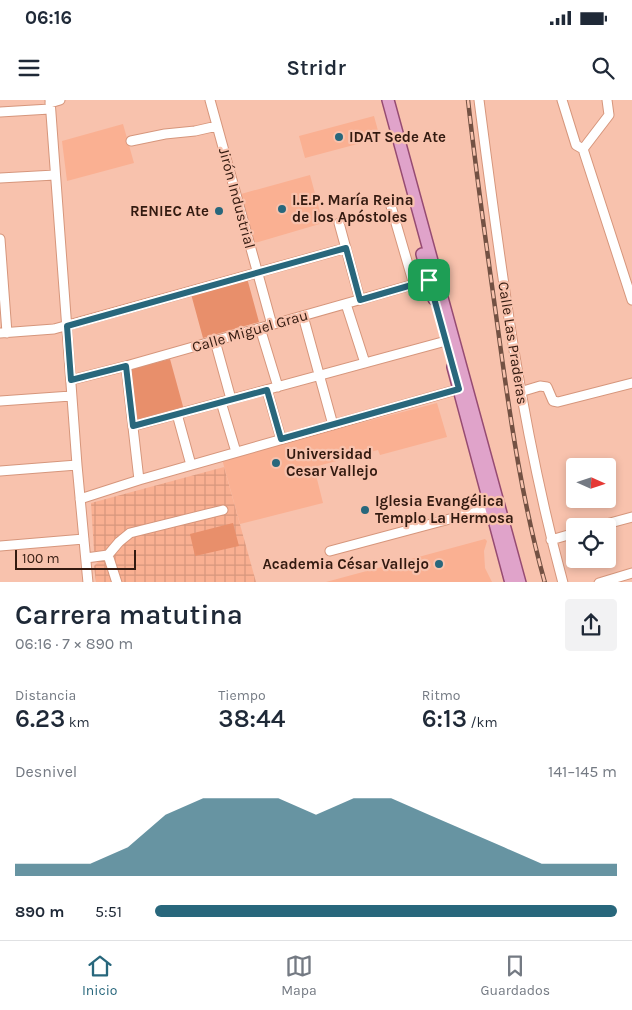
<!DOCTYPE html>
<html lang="es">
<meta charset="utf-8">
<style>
body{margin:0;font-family:Karla,sans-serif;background:#f2f2f3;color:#1f2937;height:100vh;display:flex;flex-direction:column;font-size:19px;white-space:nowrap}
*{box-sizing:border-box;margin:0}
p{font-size:16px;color:#747a83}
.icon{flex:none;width:28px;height:28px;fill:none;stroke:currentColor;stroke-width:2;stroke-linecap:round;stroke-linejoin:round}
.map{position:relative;height:482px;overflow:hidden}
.sheet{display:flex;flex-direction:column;background:#fff;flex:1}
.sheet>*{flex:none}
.needle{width:32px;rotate:93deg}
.fabs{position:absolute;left:566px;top:358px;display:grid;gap:10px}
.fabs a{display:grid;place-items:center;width:50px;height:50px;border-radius:5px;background:#fff;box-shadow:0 2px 8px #0003;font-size:25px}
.scale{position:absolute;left:15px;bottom:12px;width:121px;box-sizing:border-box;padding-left:5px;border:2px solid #331a10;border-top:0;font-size:14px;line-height:18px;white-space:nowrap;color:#331a10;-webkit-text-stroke:4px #f8c2ad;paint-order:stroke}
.pin{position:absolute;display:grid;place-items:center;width:42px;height:42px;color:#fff;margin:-21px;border-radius:10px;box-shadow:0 2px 8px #0006}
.round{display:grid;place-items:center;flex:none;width:52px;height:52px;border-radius:5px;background:#f2f2f3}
.headline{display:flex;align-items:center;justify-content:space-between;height:85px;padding:0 15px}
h1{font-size:28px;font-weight:600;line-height:38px}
.metrics{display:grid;grid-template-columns:repeat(3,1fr);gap:8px;height:85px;padding:5px 15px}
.metrics div{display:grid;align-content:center}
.metrics b{font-size:25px;font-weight:600}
.metrics small{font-size:14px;font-weight:400}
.metrics p{font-size:14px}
.chart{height:140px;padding:10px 15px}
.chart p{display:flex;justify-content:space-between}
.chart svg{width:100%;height:90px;margin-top:5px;fill:#28677c;opacity:.7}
ul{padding:0 15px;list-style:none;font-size:16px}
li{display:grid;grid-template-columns:80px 60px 1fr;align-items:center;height:38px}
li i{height:12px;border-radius:6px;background:#28677c}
.status{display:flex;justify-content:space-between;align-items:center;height:35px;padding:0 25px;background:#fff;direction:ltr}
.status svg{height:14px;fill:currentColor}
header{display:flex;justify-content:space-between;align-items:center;height:65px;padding:0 15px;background:#fff;font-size:22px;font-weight:600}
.dock{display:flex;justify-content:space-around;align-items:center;height:70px;border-top:1px solid #e0e1e3;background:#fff;font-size:14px;color:#747a83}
.dock a{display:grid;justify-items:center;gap:2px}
.dock .active{color:#28677c}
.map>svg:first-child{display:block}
.built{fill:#fab092}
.industrial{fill:url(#industrial-grid)}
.park{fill:#e88f6b}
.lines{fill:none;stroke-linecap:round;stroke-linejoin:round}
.minor-casing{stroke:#d6967c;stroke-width:11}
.major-casing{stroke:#964b72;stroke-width:14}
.minor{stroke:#fff;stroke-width:9}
.major{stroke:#e0a3ca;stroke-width:11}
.rail-casing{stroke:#735143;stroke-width:4.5}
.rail{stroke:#f8c2ad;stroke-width:2.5;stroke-dasharray:8;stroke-linecap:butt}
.route-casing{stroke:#fff;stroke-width:10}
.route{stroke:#28677c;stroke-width:6}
.poi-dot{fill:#28677c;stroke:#f8c2ad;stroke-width:2}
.labels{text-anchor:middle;stroke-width:4.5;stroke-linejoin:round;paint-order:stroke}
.poi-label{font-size:15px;font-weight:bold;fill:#331a10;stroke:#f8c2ad;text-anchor:start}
.street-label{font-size:15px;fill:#331a10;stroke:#f8c2ad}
</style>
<div class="status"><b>06:16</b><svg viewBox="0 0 49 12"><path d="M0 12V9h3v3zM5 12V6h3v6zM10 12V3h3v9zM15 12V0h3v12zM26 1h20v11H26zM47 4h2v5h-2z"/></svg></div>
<header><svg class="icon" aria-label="menu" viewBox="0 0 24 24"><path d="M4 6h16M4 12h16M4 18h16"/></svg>Stridr<svg class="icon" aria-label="search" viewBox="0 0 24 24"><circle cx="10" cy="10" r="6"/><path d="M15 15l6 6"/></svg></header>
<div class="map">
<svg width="632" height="483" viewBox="0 0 632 483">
<defs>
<pattern id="industrial-grid" width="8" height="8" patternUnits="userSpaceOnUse" patternTransform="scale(1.25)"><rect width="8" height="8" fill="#fab092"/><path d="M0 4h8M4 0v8" fill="none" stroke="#d7977d"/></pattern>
</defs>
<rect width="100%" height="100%" fill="#f8c2ad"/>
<path class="built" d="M374,16L380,38L305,58L299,36Z
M123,24L134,63L67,81L62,41Z
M310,75L323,123L255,143L241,94Z
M437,303L447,337L380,355L378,350L314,367L323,403L240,424L222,359Z
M485,439L487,441L484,451L485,468L492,482H326Z"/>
<path class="industrial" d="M224,367L256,482H96L94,466L99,461V453L94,451L91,403Z"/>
<path class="park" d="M247,178L259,222L203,238L191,194Z
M170,259L184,310L134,323L127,270Z
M233,423L239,446L195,456L190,434Z"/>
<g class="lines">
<g class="minor-casing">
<path id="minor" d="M50,0L77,365L88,483
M210,0L272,225
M479,0C500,162 520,324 563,483
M562,0L576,45L583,49
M50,3L60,0
M0,12L50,9
M131,41L165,34L195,31L217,26
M583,49L632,200
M583,49L609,15L607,0
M0,78L55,75
M391,106L414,185
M339,123L360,200
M0,139L7,233
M346,204L365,263
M303,216L333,325
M260,228L278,287
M0,233L54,229L346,148
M215,241L231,299
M126,266L139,380
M71,280L126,266L429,180
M267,290L281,339
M520,292L540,286L547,287L553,301L558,302L632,283
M0,301L71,296
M221,302L236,352
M177,314L191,365
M133,326L446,241
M0,371L77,365
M80,399L139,380L459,289
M599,426L632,417
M551,440L575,433
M0,446L84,439
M330,451L491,408
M108,455L117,483
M86,458L108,455L119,442L130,433L223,410
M599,483L632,473"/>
</g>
<g class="major-casing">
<path id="major" d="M388,0L520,483
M422,154L434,199
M453,267L511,483"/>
</g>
<use href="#minor" class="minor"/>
<use href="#major" class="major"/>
<g class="rail-casing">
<path id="rail" d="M468,0C477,82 489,163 500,244C511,324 523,405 545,483"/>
</g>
<use href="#rail" class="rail"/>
</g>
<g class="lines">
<g class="route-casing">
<path id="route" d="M346,148L360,200L429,180L459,289L281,339L267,290L133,326L126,266L71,280L67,226Z"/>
</g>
<use href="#route" class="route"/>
</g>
<g class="poi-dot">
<circle cx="339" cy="37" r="5"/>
<circle cx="282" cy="109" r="5"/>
<circle cx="219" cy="111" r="5"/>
<circle cx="276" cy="363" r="5"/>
<circle cx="365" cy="410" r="5"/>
<circle cx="439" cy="464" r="5"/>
</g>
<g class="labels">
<g class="poi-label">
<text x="349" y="42">IDAT Sede Ate</text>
<text x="292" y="105">I.E.P. María Reina<tspan x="292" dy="17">de los Apóstoles</tspan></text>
<text x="209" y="116" text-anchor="end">RENIEC Ate</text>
<text x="286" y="359">Universidad<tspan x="286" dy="17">Cesar Vallejo</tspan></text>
<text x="375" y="406">Iglesia Evangélica<tspan x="375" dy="17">Templo La Hermosa</tspan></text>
<text x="429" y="469" text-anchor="end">Academia César Vallejo</text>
</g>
<g class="street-label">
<text transform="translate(237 98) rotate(75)" y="5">Jirón Industrial</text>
<text transform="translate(250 231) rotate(-16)" y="5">Calle Miguel Grau</text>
<text transform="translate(513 243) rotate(81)" y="5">Calle Las Praderas</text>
</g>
</g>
</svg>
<div class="fabs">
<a><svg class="needle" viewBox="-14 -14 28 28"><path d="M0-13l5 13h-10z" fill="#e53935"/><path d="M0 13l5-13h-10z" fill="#747a83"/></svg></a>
<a><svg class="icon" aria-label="locate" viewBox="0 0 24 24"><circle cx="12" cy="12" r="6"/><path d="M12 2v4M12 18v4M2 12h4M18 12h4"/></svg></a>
</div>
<div class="scale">100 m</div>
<div class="pin" style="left:429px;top:180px;background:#1e9e55"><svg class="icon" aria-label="arrive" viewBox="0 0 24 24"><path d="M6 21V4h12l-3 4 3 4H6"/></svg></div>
</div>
<section class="sheet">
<div class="headline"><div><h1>Carrera matutina</h1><p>06:16 · 7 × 890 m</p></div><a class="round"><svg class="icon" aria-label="share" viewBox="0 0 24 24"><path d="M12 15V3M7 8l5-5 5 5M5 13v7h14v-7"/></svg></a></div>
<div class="metrics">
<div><p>Distancia</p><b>6.23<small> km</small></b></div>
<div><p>Tiempo</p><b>38:44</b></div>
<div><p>Ritmo</p><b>6:13<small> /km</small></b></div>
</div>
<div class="chart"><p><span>Desnivel</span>141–145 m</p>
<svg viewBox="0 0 160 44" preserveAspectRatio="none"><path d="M0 44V38L10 38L20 38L30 30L40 14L50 6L60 6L70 6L80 14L90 6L100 6L110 14L120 22L130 30L140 38L150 38L160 38V44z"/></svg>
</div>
<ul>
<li><b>890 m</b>5:51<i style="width:100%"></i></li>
</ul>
</section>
<nav class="dock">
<a class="active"><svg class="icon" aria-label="home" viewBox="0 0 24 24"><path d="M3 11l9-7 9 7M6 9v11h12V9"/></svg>Inicio</a>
<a><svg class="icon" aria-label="map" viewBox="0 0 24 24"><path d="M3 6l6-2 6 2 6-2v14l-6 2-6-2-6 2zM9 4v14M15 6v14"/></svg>Mapa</a>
<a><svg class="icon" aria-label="saved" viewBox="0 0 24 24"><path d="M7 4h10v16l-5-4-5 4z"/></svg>Guardados</a>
</nav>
